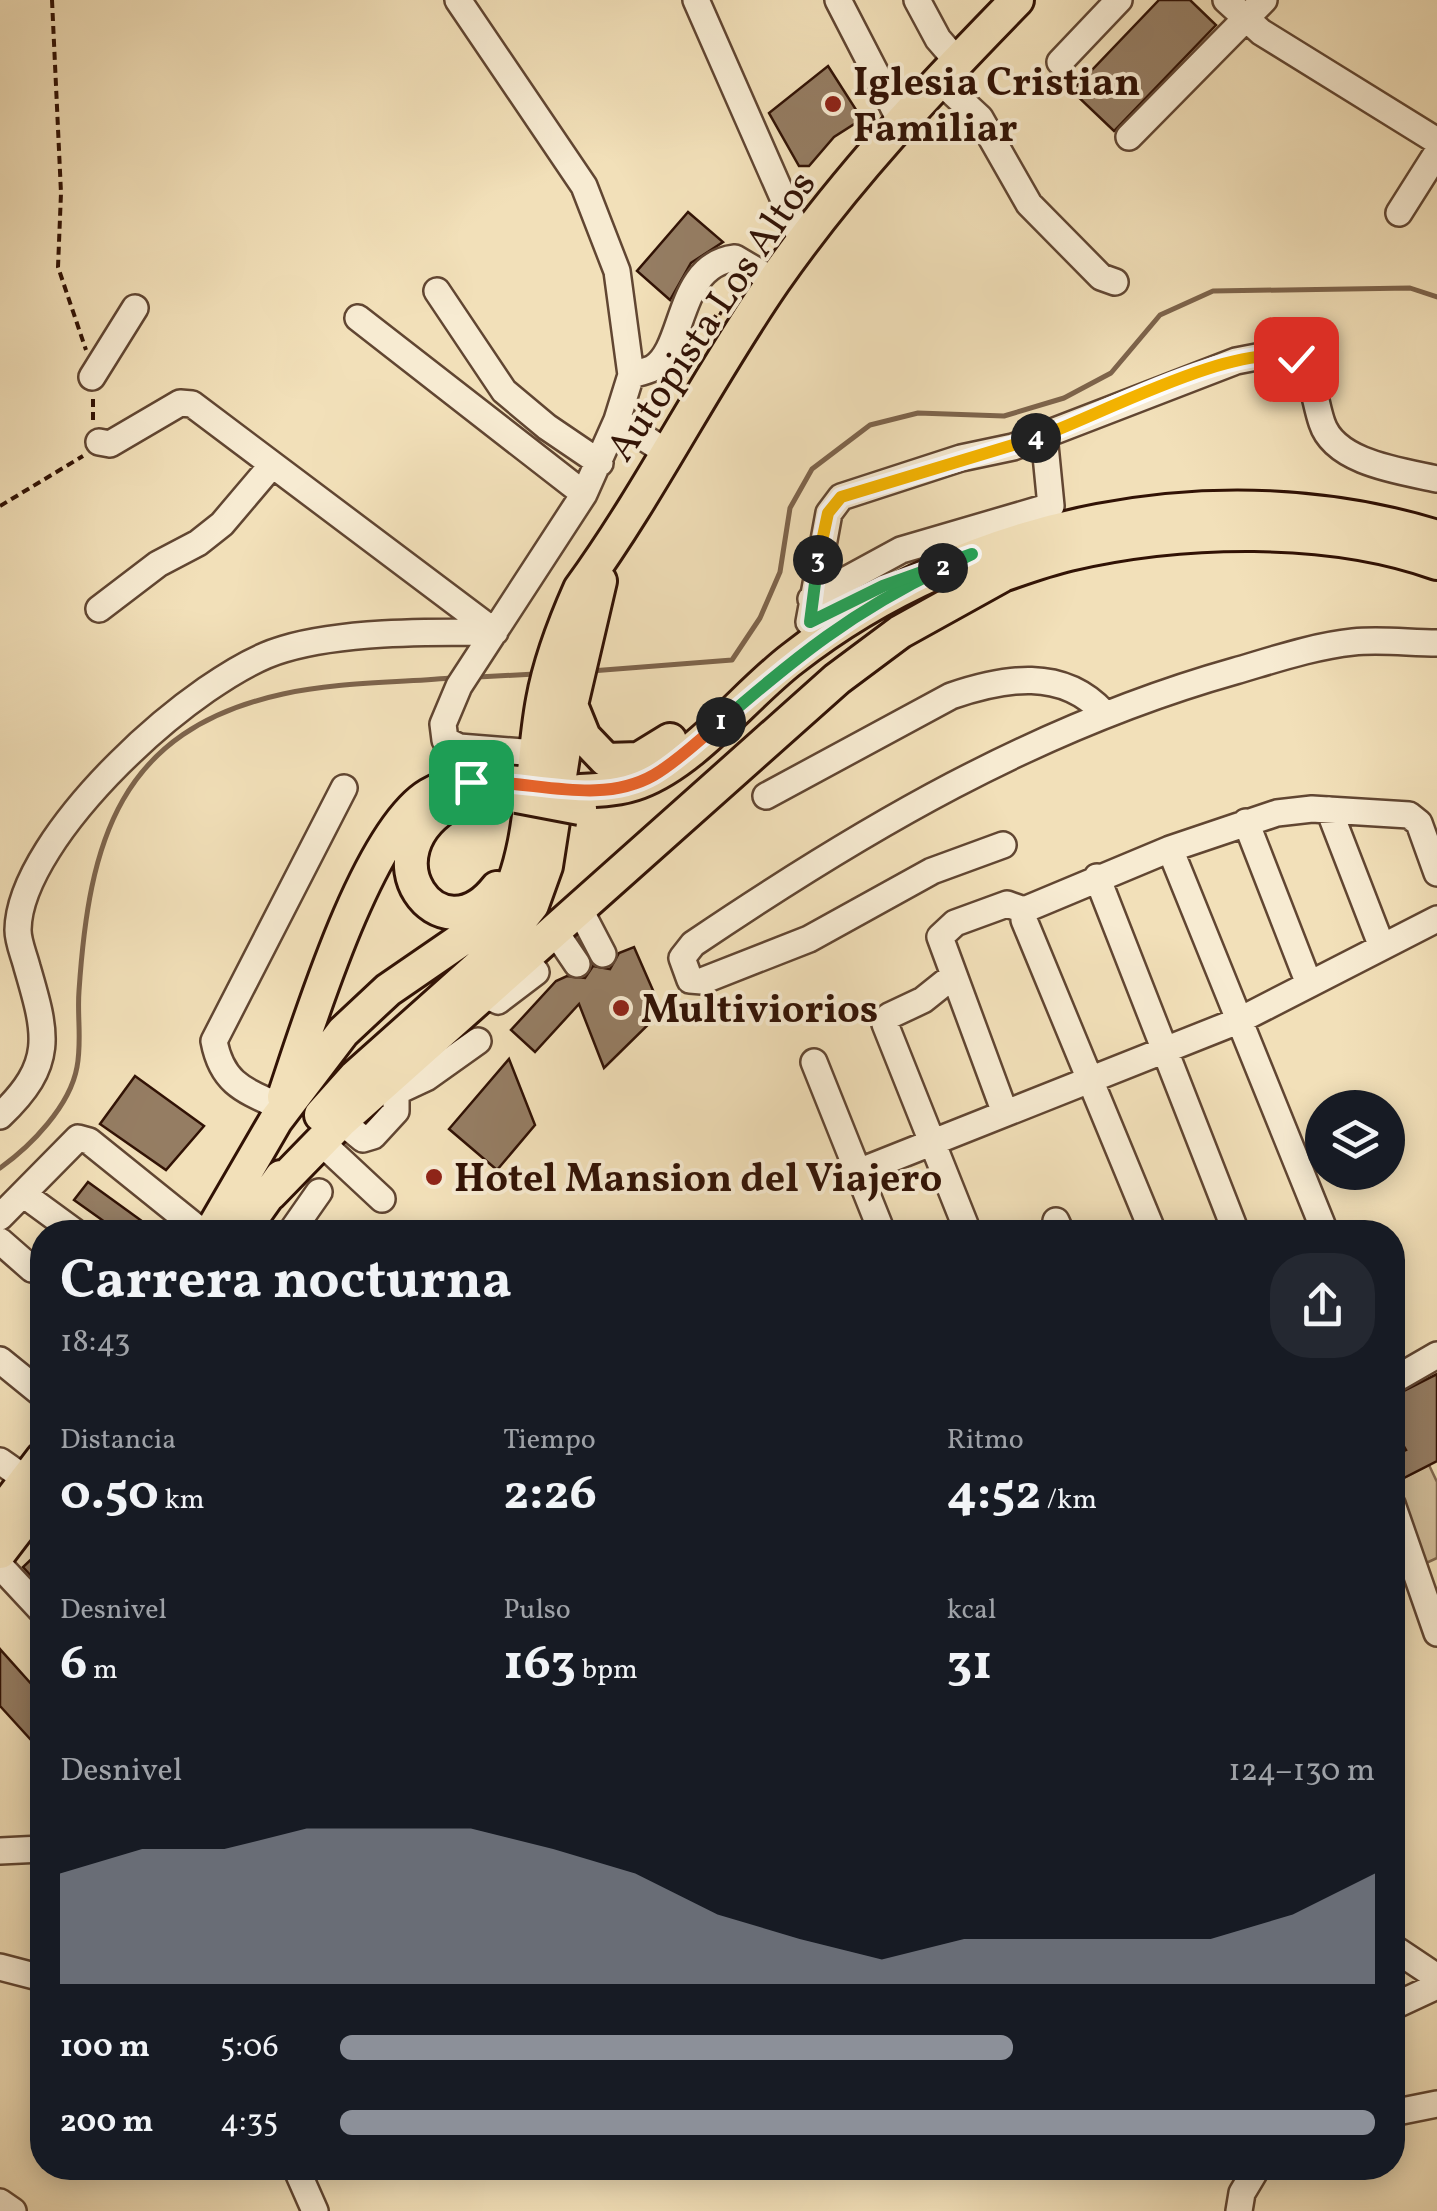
<!DOCTYPE html>
<html lang="es">
<meta charset="utf-8">
<style>
body{margin:0;font-family:Vollkorn,serif;background:#242831;color:#f1f3f6;height:100vh;display:flex;flex-direction:column;font-size:38px;white-space:nowrap}
*{box-sizing:border-box;margin:0}
p{font-size:32px;color:#9ea1a6}
.icon{flex:none;width:55px;height:55px;fill:none;stroke:currentColor;stroke-width:2;stroke-linecap:round;stroke-linejoin:round}
.map{position:relative;flex:1;overflow:hidden}
.sheet{position:absolute;left:30px;top:1220px;width:1375px;height:960px;display:flex;flex-direction:column;background:#171b24;border-radius:40px;box-shadow:0 5px 25px #0003}
.sheet>*{flex:none}
.tools{position:absolute;left:1305px;top:1090px;display:grid;gap:20px}
.tools a{display:grid;place-items:center;width:100px;height:100px;border-radius:50%;background:#171b24;box-shadow:0 5px 25px #0003;font-size:50px}
.pin{position:absolute;display:grid;place-items:center;width:85px;height:85px;color:#fff;margin:-42px;border-radius:20px;box-shadow:0 5px 15px #0006}
.km{position:absolute;width:50px;height:50px;margin:-25px;border-radius:50%;background:#222;color:#fff;font-size:28px;line-height:50px;text-align:center}
.round{display:grid;place-items:center;flex:none;width:105px;height:105px;border-radius:40px;background:#242831}
.headline{display:flex;align-items:center;justify-content:space-between;height:170px;padding:0 30px}
h1{font-size:55px;font-weight:700;line-height:75px}
.stats{display:grid;grid-template-columns:repeat(3,1fr);gap:15px;height:170px;padding:10px 30px}
.stats div{display:grid;align-content:center}
.stats b{font-size:50px;font-weight:700}
.stats small{font-size:28px;font-weight:400}
.stats p{font-size:28px}
.chart{height:280px;padding:20px 30px}
.chart p{display:flex;justify-content:space-between}
.chart svg{width:100%;height:180px;margin-top:10px;fill:#8c9099;opacity:.7}
ul{padding:0 30px;list-style:none;font-size:32px}
li{display:grid;grid-template-columns:160px 120px 1fr;align-items:center;height:75px}
li i{height:25px;border-radius:12px;background:#8c9099}
.map>svg:first-child{display:block}
.green{fill:#d1bd9a;stroke:#816850;stroke-width:2.5}
.lines{fill:none;stroke-linecap:round;stroke-linejoin:round}
.stream{stroke:#7d644c;stroke-width:5}
.building{fill:#957d63;stroke:#311205;stroke-width:2.5}
.minor-casing{stroke:#614632;stroke-width:30}
.major-casing{stroke:#311205;stroke-width:38}
.path{stroke:#311205;stroke-width:4;stroke-dasharray:8 5;stroke-linecap:butt}
.minor{stroke:#f7ebd2;stroke-width:25}
.major{stroke:#f2e0b9;stroke-width:32}
.major-bridge-casing{stroke:#311205;stroke-width:38;stroke-linecap:butt}
.major-bridge{stroke:#f2e0b9;stroke-width:32}
.split-1-casing{stroke:#fff;stroke-width:20}
.split-2-casing{stroke:#fff;stroke-width:20}
.split-3-casing{stroke:#fff;stroke-width:20}
.split-4-casing{stroke:#fff;stroke-width:20}
.split-5-casing{stroke:#fff;stroke-width:20}
.split-1{stroke:#f0652b;stroke-width:12}
.split-2{stroke:#22a559;stroke-width:12}
.split-3{stroke:#22a559;stroke-width:12}
.split-4{stroke:#f5b400;stroke-width:12}
.split-5{stroke:#f5b400;stroke-width:12}
.poi-dot{fill:#8f2418;stroke:#f7ebd2;stroke-width:4}
.labels{text-anchor:middle;stroke-width:8;stroke-linejoin:round;paint-order:stroke}
.poi-label{font-size:40px;font-weight:bold;fill:#311205;stroke:#f7ebd2;text-anchor:start}
.street-label{font-size:40px;fill:#311205;stroke:#f7ebd2}
</style>
<div class="map">
<svg width="1437" height="2211" viewBox="0 0 1437 2211">
<rect width="100%" height="100%" fill="#f2e0b9"/>
<filter id="stains"><feTurbulence type="fractalNoise" baseFrequency=".002" numOctaves="4"/><feColorMatrix values="0 0 0 0 .2 0 0 0 0 .09 0 0 0 0 .02 0 0 0 .5 -.17"/></filter>
<radialGradient id="worn" r=".72"><stop offset=".6" stop-color="#630" stop-opacity="0"/><stop offset="1" stop-color="#630" stop-opacity=".3"/></radialGradient>
<path class="green" d="M1429,1465L1437,1482V1558L1424,1564L1392,1484Z"/>
<g class="lines">
<path class="stream" d="M591,671L732,660L760,618L780,572L790,508L812,469L870,425L918,413L1004,416L1064,398L1111,373L1160,315L1213,291L1410,288L1437,297
M478,677L535,674
M0,1168C31,1146 70,1106 77,1067C82,1041 77,1016 79,991C89,842 118,730 283,694C336,682 395,683 450,678"/>
</g>
<path class="building" d="M1159,0H1190L1216,25L1114,131L1072,91Z
M828,66L862,119L834,137L809,166H799L769,113Z
M688,212L723,242L691,263L670,300L637,271Z
M634,947L662,1011L604,1068L579,1004L535,1052L511,1030L556,981L567,976L585,978L593,966L610,969L619,953Z
M509,1059L535,1125L497,1170L449,1129Z
M135,1076L204,1126L166,1170L100,1124Z
M88,1182L157,1232H119L74,1200Z
M1437,1374V1461L1392,1484V1457L1406,1450L1392,1426V1397Z
M42,1549V1588L23,1567Z
M0,1649L42,1696V1752L0,1706Z"/>
<g class="lines">
<g class="minor-casing">
<path id="minor" d="M458,0L584,186L617,271L631,375L617,420L584,494L459,686L443,724L445,740L459,747L536,753
M696,0L802,241
M838,0L901,122
M917,0L938,39L957,61
M1226,0L1261,32L1437,141
M1060,62L1119,0
M939,80L980,118L1029,204L1101,277L1115,282
M1129,137L1264,0
M1399,213L1437,153
M437,291L504,391L547,427L600,463
M358,318L584,494
M631,375C638,373 647,371 653,368C686,348 676,265 735,258L774,281
M92,377L135,308
M617,420L666,452
M99,442L110,444L180,403L192,404L495,632
M811,599L901,550L1051,506L1044,435
M99,609L158,564L198,543L222,524L272,465
M809,622L829,513L841,497L961,458L1013,447L1236,361L1267,355L1296,359C1315,377 1314,400 1322,423C1335,463 1401,471 1437,479
M766,796L951,696C1004,678 1062,667 1104,713
M1329,810L1382,947
M1246,822L1309,984
M1003,845L932,871L809,939L702,981L690,980L682,958L693,944C863,829 1036,727 1235,671C1273,660 1314,646 1353,642C1380,639 1410,643 1437,643
M1170,849L1325,1232
M1097,877L1236,1232
M579,908L603,954
M1024,910L1170,849L1277,813L1312,809L1409,815L1419,823L1437,873
M1024,910V920L1153,1232
M554,930L577,964
M953,976L923,1000L889,1016L885,1024L968,1232
M483,994L498,1001L536,972
M814,1062L882,1232
M396,1092L426,1078L478,1041
M281,1107C243,1090 222,1083 214,1041L344,788
M1005,1113L940,937L955,923L1007,904L1024,910
M0,1116C55,1064 47,1035 27,967C24,955 18,942 18,930C19,836 198,673 284,649C345,631 431,632 495,632
M341,1121L363,1139L373,1136L396,1111V1092L386,1081
M322,1143L382,1199
M858,1172L1238,1021L1437,919
M23,1194L75,1232
M0,1217L78,1138L89,1141L202,1232
M1056,1221L1061,1232
M291,1232L319,1192
M0,1241L32,1269L42,1266
M0,1360L42,1394
M1392,1381L1437,1355
M0,1461L27,1480
M1392,1504L1437,1633
M0,1566L42,1611
M0,1851L42,1849
M1392,1947L1437,1977
M0,1967L42,1978
M1392,2007L1437,1986
M1392,2113L1437,2104
M296,2168L315,2211
M0,2202L13,2211
M1239,2211L1242,2193L1257,2168"/>
</g>
<g class="major-casing">
<path id="major" d="M981,582C1010,573 1039,561 1069,554C1181,528 1328,524 1437,563
M571,705L584,737L606,760L639,759L670,740
M580,791C600,790 621,789 639,782C695,761 745,695 792,659C969,520 1220,470 1437,537
M453,802C361,854 440,961 497,888
M284,1097C308,1026 367,832 429,795C456,779 489,781 519,783
M321,1115L355,1077L494,953L532,905L546,866L571,705L600,581
M270,1194L341,1121L837,679L900,632L1001,576
M211,1232L276,1120L343,1032L388,990L500,913C536,850 530,768 543,700C550,661 564,625 580,589C651,491 705,381 774,281C845,179 930,89 1017,0
M242,1232L281,1177
M0,1514L42,1459
M0,1552L42,1497"/>
</g>
<path class="path" d="M52,0L61,193L58,267L86,350
M691,355L718,312L722,314
M93,399V424
M0,506L83,456"/>
<use href="#minor" class="minor"/>
<use href="#major" class="major"/>
<g class="major-bridge-casing">
<path id="major-bridge" d="M517,796L580,808"/>
</g>
<use href="#major-bridge" class="major-bridge"/>
</g>
<g class="lines">
<g class="split-1-casing">
<path id="split-1" d="M471,782C531,779 598,807 654,775C678,761 699,740 721,722"/>
</g>
<g class="split-2-casing">
<path id="split-2" d="M721,722C796,657 853,611 943,568"/>
</g>
<g class="split-3-casing">
<path id="split-3" d="M818,560L810,622L883,586L972,554L943,568"/>
</g>
<g class="split-4-casing">
<path id="split-4" d="M818,560L828,513L841,497L1036,438"/>
</g>
<g class="split-5-casing">
<path id="split-5" d="M1036,438C1096,417 1239,339 1296,359"/>
</g>
<use href="#split-1" class="split-1"/>
<use href="#split-2" class="split-2"/>
<use href="#split-3" class="split-3"/>
<use href="#split-4" class="split-4"/>
<use href="#split-5" class="split-5"/>
</g>
<g class="poi-dot">
<circle cx="833" cy="104" r="10"/>
<circle cx="621" cy="1008" r="10"/>
<circle cx="434" cy="1177" r="10"/>
</g>
<g class="labels">
<g class="poi-label">
<text x="853" y="95">Iglesia Cristian<tspan x="853" dy="46">Familiar</tspan></text>
<text x="641" y="1022">Multiviorios</text>
<text x="454" y="1191">Hotel Mansion del Viajero</text>
</g>
<g class="street-label">
<text transform="translate(710 315) rotate(-56)" y="14">Autopista Los Altos</text>
</g>
</g>
<rect width="100%" height="100%" filter="url(#stains)"/>
<rect width="100%" height="100%" fill="url(#worn)"/>
</svg>
<div class="tools">
<a><svg class="icon" aria-label="layers" viewBox="0 0 24 24"><path d="M12 4l9 5-9 5-9-5zM3 14l9 5 9-5"/></svg></a>
</div>
<div class="pin" style="left:471px;top:782px;background:#1e9e55"><svg class="icon" aria-label="arrive" viewBox="0 0 24 24"><path d="M6 21V4h12l-3 4 3 4H6"/></svg></div>
<div class="pin" style="left:1296px;top:359px;background:#d93025"><svg class="icon" aria-label="check" viewBox="0 0 24 24"><path d="M5 12l5 5 9-10"/></svg></div>
<b class="km" style="left:721px;top:722px">1</b>
<b class="km" style="left:943px;top:568px">2</b>
<b class="km" style="left:818px;top:560px">3</b>
<b class="km" style="left:1036px;top:438px">4</b>
<section class="sheet">
<div class="headline"><div><h1>Carrera nocturna</h1><p>18:43</p></div><a class="round"><svg class="icon" aria-label="share" viewBox="0 0 24 24"><path d="M12 15V3M7 8l5-5 5 5M5 13v7h14v-7"/></svg></a></div>
<div class="stats">
<div><p>Distancia</p><b>0.50<small> km</small></b></div>
<div><p>Tiempo</p><b>2:26</b></div>
<div><p>Ritmo</p><b>4:52<small> /km</small></b></div>
</div>
<div class="stats">
<div><p>Desnivel</p><b>6<small> m</small></b></div>
<div><p>Pulso</p><b>163<small> bpm</small></b></div>
<div><p>kcal</p><b>31</b></div>
</div>
<div class="chart"><p><span>Desnivel</span>124–130 m</p>
<svg viewBox="0 0 160 44" preserveAspectRatio="none"><path d="M0 44V17L10 11L20 11L30 6L40 6L50 6L60 11L70 17L80 27L90 33L100 38L110 33L120 33L130 33L140 33L150 27L160 17V44z"/></svg>
</div>
<ul>
<li><b>100 m</b>5:06<i style="width:65%"></i></li>
<li><b>200 m</b>4:35<i style="width:100%"></i></li>
</ul>
</section>
</div>
